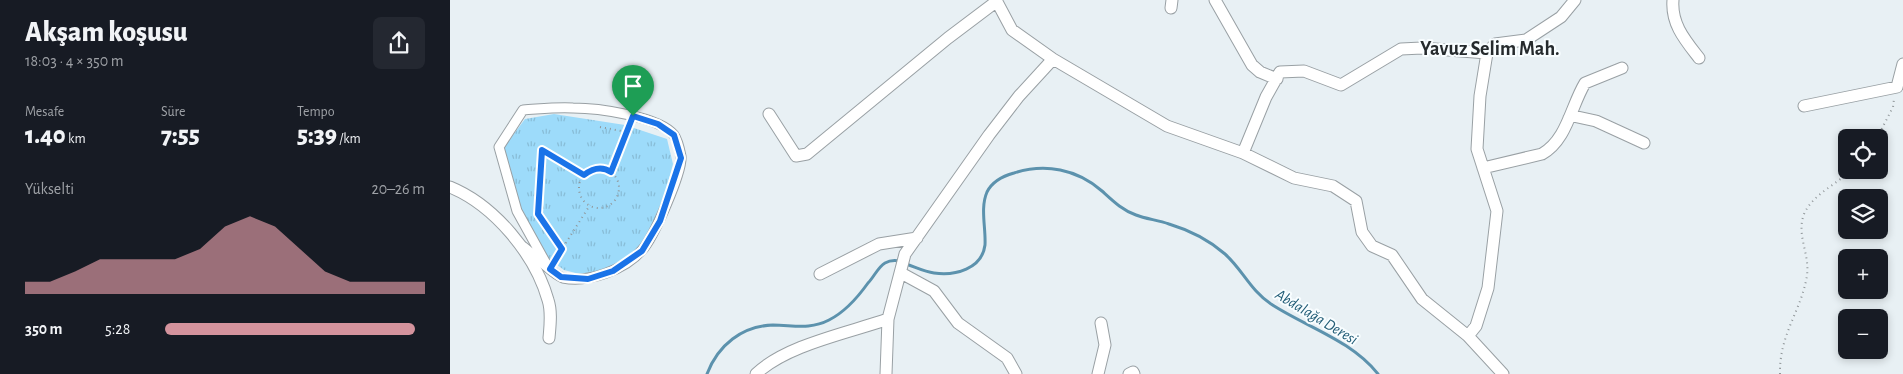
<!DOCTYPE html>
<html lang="tr">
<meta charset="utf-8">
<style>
body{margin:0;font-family:"Alegreya Sans",sans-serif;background:#242831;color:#f1f3f6;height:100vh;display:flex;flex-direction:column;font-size:19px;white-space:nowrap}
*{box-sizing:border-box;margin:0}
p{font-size:16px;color:#9ea1a6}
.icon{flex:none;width:28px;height:28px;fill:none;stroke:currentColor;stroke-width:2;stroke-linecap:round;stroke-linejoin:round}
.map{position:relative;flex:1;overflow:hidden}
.sheet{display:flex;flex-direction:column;background:#171b24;width:450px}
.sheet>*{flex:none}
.controls{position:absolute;left:1388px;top:129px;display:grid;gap:10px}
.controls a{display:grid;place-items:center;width:50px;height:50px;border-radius:8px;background:#171b24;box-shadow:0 2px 8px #0003;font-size:25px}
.pin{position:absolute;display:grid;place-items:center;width:42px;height:42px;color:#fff;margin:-51px -21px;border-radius:50% 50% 50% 0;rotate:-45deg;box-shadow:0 0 5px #0007}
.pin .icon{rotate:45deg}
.round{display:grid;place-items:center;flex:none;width:52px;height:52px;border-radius:8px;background:#242831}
.summary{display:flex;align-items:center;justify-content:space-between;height:85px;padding:0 25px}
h1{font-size:28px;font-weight:800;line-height:38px}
.metrics{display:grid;grid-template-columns:repeat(3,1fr);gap:8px;height:85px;padding:5px 25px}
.metrics div{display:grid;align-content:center}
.metrics b{font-size:25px;font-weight:800}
.metrics small{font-size:14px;font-weight:400}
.metrics p{font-size:14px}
.chart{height:140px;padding:10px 25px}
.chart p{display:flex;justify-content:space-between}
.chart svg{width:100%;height:90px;margin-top:5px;fill:#d4939d;opacity:.7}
ul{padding:0 25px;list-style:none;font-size:16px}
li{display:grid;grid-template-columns:80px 60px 1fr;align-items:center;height:38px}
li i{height:12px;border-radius:6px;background:#d4939d}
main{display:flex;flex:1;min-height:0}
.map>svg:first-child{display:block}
.grass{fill:url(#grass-tufts)}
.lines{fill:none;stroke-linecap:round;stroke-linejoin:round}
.stream{stroke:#5c92ad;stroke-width:3}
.pedestrian-casing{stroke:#99a0a4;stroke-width:11}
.minor-casing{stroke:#99a0a4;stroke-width:13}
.path{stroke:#909699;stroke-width:2;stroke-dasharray:1 4;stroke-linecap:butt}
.pedestrian{stroke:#fff;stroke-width:9}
.minor{stroke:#fff;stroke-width:11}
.route-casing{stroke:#fff;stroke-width:10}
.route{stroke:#1a73e8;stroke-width:6}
.labels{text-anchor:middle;stroke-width:4;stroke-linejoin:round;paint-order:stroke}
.water-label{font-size:16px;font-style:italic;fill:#215c76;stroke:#f8fdff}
.district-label{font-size:20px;font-weight:bold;fill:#252a2d;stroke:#f8fdff}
</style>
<main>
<section class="sheet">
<div class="summary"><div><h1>Akşam koşusu</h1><p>18:03 · 4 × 350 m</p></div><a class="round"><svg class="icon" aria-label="share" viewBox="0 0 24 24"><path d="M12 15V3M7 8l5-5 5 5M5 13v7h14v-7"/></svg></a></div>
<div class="metrics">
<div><p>Mesafe</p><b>1.40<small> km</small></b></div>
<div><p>Süre</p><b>7:55</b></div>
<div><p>Tempo</p><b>5:39<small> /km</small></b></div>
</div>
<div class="chart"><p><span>Yükselti</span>20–26 m</p>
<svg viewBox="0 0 160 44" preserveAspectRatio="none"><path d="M0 44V38L10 38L20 33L30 27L40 27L50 27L60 27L70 22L80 11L90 6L100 11L110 22L120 33L130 38L140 38L150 38L160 38V44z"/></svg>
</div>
<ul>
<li><b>350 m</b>5:28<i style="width:96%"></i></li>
</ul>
</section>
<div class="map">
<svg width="1453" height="374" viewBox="0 0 1453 374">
<defs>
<pattern id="grass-tufts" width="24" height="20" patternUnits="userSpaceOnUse" patternTransform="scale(1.25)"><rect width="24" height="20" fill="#9ddbfa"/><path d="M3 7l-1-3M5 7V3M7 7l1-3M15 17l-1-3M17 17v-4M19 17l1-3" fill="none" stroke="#88bdd7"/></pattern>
</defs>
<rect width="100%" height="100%" fill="#e8f0f4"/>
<path class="grass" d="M104,114L175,125L217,139L223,164L209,217L181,261L145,278L114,270L91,253L70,211L51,151L75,119Z"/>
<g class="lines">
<path class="stream" d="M456,264C465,267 475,272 484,273C505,276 532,269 535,245C536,228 530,208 537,192C542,182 553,176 564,173C595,163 627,169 652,191C663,201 672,210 686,215C696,219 708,220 719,224C739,230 759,240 775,254C792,269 801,291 821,304C856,327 901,340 928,374
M257,374C268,345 292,326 323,325C343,325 360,330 379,320C395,312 408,297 418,283C424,277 428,267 435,263C440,260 445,260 450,261"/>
<g class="pedestrian-casing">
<path id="pedestrian" d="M74,247C83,254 103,275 113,278C138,283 175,270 192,250C203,239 233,171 231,156C230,151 227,139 224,135C209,116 146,108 123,108C106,107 90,109 73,110L49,147L67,211L98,267"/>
</g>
<g class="minor-casing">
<path id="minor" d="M546,0L562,30L603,59L717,126L793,153L844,178L883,186L906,201L912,232L922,246L942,255L972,299L1018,336L1053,374
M765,0L802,65L810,72L827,79
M1223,0C1221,24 1235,40 1249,58
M721,8L722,0
M1354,106L1447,87L1453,64
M319,114L346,156L357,154L498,38L547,1
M1119,118L1123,116L1146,121L1194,143
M793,153L816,97L830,72L854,71L891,85L951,49L972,48L1037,53
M1033,168L1092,154C1117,140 1121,106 1135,83L1172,68
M0,187C44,205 85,254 98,300C102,312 100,326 99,338
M451,273L484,291L508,323L557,358L566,374
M370,274L429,244L467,238
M1018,336L1026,326L1038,288L1047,211L1027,149L1030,96L1037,53L1045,44L1076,40L1111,17L1125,0
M306,374C336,345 398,333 438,319
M436,374L438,319L455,254L539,135L569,96L603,59
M648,374L655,345L651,323
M679,374L683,372L684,374"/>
</g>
<path class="path" d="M150,127L177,132
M1427,138L1443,107L1444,99
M129 188a20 20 0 1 1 40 0a20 20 0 1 1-40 0Z
M161,172L180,123
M112,249L88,214L92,150L135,175
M105,260L140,205
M1330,374C1329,334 1352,310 1357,275C1360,254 1346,235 1354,214C1363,194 1386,185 1401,170"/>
<use href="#pedestrian" class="pedestrian"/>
<use href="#minor" class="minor"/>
</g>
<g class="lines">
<g class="route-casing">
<path id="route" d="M183,116L208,124L224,135L231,158L210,221L192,251L163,271L138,279L111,277L100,269L112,249L88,214L92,150L134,175C143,168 152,166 161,172Z"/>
</g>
<use href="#route" class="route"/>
</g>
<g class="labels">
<g class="water-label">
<text transform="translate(867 316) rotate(31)" y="6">Abdalağa Deresi</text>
</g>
<g class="district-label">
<text x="1040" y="55">Yavuz Selim Mah.</text>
</g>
</g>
</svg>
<div class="controls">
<a><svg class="icon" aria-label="locate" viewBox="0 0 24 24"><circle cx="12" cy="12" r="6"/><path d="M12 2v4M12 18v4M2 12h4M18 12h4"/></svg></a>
<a><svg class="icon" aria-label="layers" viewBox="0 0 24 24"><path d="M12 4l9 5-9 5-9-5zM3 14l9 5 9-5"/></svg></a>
<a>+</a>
<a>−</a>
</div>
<div class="pin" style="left:183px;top:116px;background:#1e9e55"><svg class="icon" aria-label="arrive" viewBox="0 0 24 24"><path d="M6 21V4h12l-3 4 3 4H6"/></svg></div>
</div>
</main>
